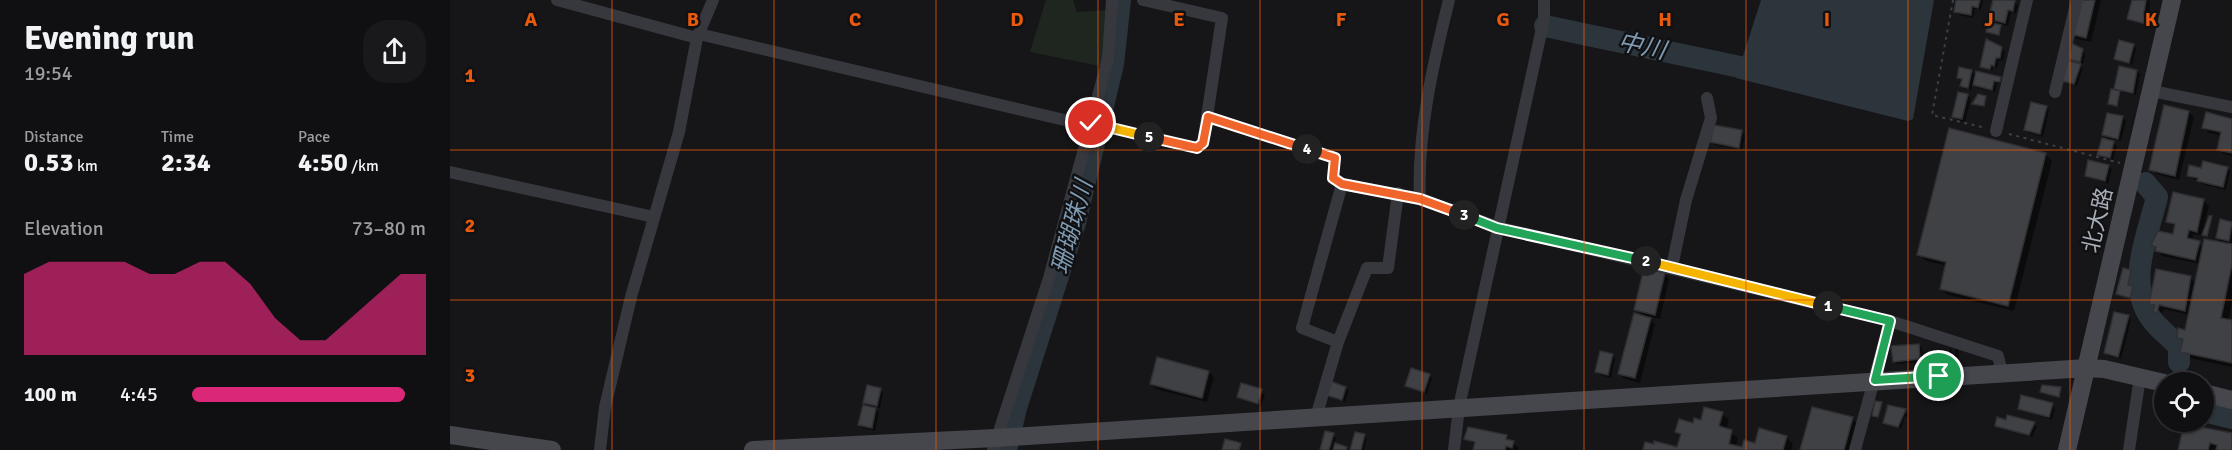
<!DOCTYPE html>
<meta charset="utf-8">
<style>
body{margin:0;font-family:Signika,"Noto Sans JP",sans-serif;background:#19191b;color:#f1f3f6;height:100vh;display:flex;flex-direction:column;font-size:22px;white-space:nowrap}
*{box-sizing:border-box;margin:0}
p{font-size:20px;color:#9c9d9f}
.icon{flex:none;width:33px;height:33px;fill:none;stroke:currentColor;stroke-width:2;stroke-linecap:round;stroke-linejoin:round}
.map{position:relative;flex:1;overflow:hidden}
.details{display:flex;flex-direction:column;background:#101012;width:450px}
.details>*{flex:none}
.buttons{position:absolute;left:1704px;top:372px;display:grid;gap:12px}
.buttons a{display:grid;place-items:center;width:60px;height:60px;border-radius:50%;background:#101012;box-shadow:0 2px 4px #0004,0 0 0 2px #303032;font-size:30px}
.pin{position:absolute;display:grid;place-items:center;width:51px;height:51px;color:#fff;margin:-26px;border:3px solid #fff;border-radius:50%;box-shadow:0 2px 6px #0007}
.km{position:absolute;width:30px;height:30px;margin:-15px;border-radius:50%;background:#222;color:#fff;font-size:16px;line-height:30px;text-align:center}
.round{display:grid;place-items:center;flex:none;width:63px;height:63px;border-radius:24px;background:#19191b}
.headline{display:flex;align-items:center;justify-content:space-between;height:102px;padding:0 24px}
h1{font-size:33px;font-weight:800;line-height:45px}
.stats{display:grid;grid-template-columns:repeat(3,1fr);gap:9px;height:102px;padding:6px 24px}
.stats div{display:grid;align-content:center}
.stats b{font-size:26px;font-weight:800}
.stats small{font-size:16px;font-weight:400}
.stats p{font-size:16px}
.chart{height:168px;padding:12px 24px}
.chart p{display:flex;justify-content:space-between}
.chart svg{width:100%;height:108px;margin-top:6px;fill:#db2777;opacity:.7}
ul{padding:0 24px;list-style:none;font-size:20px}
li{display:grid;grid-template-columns:96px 72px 1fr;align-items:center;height:45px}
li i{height:15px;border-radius:8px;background:#db2777}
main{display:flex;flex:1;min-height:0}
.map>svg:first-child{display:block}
.green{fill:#1e261f}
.water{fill:#2c353c}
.shadow{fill:#0007}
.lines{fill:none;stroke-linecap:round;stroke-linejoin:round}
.river{stroke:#2c353c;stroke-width:22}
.building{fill:#404145;stroke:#303034;stroke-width:1.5}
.path{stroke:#3d3f44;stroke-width:2;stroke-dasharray:3 4.5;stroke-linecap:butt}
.street{stroke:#37383d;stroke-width:12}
.secondary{stroke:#45474d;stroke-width:18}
.split-1-casing{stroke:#fff;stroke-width:12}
.split-2-casing{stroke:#fff;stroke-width:12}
.split-3-casing{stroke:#fff;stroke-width:12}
.split-4-casing{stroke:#fff;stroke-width:12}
.split-5-casing{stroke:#fff;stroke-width:12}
.split-6-casing{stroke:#fff;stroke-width:12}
.split-1{stroke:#22a559;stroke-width:8}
.split-2{stroke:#f5b400;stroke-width:8}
.split-3{stroke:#22a559;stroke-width:8}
.split-4{stroke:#f0652b;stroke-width:8}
.split-5{stroke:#f0652b;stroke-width:8}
.split-6{stroke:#f5b400;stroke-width:8}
.grid{fill:none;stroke:#e8590c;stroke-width:1.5;stroke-opacity:0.55}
.labels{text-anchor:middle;stroke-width:5;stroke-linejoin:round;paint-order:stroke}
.street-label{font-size:22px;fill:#a8adb8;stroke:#111113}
.water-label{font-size:24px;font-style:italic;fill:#7f9bb3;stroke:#111113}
.grid-label{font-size:20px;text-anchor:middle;font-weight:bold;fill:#e8590c;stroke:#111113;stroke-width:5;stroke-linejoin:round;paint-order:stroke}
</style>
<main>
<section class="details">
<div class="headline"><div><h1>Evening run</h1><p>19:54</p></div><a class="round"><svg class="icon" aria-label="share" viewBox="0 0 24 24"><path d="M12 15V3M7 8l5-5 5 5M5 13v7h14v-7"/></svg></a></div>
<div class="stats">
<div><p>Distance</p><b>0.53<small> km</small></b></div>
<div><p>Time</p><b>2:34</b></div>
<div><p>Pace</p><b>4:50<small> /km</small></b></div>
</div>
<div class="chart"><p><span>Elevation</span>73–80 m</p>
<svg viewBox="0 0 160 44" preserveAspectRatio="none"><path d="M0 44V11L10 6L20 6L30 6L40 6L50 11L60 11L70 6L80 6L90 15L100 29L110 38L120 38L130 29L140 20L150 11L160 11V44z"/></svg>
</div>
<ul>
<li><b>100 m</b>4:45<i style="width:91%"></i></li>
</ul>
</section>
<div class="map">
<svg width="1782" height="450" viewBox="0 0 1782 450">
<rect width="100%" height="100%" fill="#161618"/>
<path class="green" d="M596,0H623L627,12L657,10L655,50L650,66L580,52Z"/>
<path class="water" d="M1311,0H1484L1463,119L1458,121L1286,78Z"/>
<path class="shadow" d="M1508,0H1533L1531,10L1525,9L1523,18L1509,15L1506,11Z
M1545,0H1558L1568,5L1566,13L1561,12L1558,26L1547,23L1552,28L1550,35L1539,33L1547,26L1540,19Z
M1630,0H1651L1641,42L1627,39L1622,34Z
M1688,0H1700L1699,26L1679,18Z
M1537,41L1549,45L1555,52L1553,61L1549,60L1547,68L1543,67V71L1532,66Z
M1683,45L1686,48L1682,65L1666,59Z
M1632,50L1635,54L1633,64L1627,63L1633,68L1627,86L1617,84L1614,81L1625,64L1619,58Z
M1510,69L1522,72L1527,76L1550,78L1553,84L1547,83L1545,92L1528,88L1523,83L1521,90L1515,88L1508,78Z
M1687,71L1690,74L1686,95L1671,92L1668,106L1660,104L1662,91L1670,93L1666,88Z
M1517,95L1521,99L1515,122L1507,120L1504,117Z
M1596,107L1599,110L1593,137L1579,133L1575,130Z
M1739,112L1744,117L1729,180L1706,174L1701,169Z
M1673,118L1676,121L1671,141L1660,139L1667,146L1663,160L1652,158L1649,155L1661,142L1654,135Z
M1782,120V156L1774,154L1768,149L1772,136L1759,133L1754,128Z
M1292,132L1295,135L1292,150L1265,145L1262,142Z
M1595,154L1602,161L1564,311L1498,295L1491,288L1497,266L1476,261L1469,254Z
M1659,166L1662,169L1658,184L1636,176Z
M1777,168L1780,171L1776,190L1752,184L1738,175L1752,170Z
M1754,201L1759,206L1754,225L1760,227L1758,236L1743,234L1742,241L1753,247L1773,244L1767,238L1771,221L1782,223V302L1778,321L1782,322V367L1739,358L1732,352L1734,343L1728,337L1736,331L1740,315L1714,309L1710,317L1700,303L1740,278L1746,283L1750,264L1712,256L1703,245L1724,236L1726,227L1717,221Z
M1681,271L1684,274L1681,287L1685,291L1683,300L1668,294Z
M1214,274L1219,279L1210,319L1196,316L1205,324L1190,383L1175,379L1170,374L1194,317L1186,309Z
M1678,316L1681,320L1671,359L1659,356L1656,353Z
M1469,345L1472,348L1473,362L1447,364L1444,361Z
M1493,349L1496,350V359L1490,355L1489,359L1487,350L1493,354Z
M1499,349L1502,350V359L1499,357Z
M1505,349L1508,350L1509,358L1505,357Z
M1482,350L1485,351V360L1482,358Z
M1162,355L1165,358L1161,378L1150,375L1146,372Z
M759,372L764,377L757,402L706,389L701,383Z
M979,375L982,378L977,394L957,386Z
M792,384L815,394L811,407L788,397Z
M896,388L899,391L895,402L877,394Z
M430,390L433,393L430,408L423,407L429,413L425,431L413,428L410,425L421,409L415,403Z
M1602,404L1605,408L1602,420L1569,409Z
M1439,407L1459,414L1458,417L1455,416L1451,429L1435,422Z
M1272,414L1279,420L1276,430L1288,438L1286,447L1293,449L1336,437L1343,444L1341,450H1194L1228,449L1232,437L1227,432Z
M1402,419L1409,425L1402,450H1352Z
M1584,424L1587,427L1582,437L1547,426Z
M883,435L886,438L884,445L898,450H871Z
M1782,435V450H1730Z
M914,436L917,439L914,450H902Z
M1057,437L1069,448L1068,450H1025L1026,445L1016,438Z"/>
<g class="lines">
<path class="river" d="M1095,26L1290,67
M1695,183L1707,197C1699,231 1680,273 1695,308C1702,324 1717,334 1729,347V362
M1754,411L1782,418
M556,450L566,408L625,223L663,64L670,0"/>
</g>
<path class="building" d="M1506,0H1530L1528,8L1522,6L1521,15L1504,12Z
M1543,0H1565L1563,11L1558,10L1555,23L1538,19Z
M1629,0H1645L1636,38L1621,34Z
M1682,0H1696L1694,13L1698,14L1696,24L1677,19Z
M1539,22L1551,25L1549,35L1536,32Z
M1536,39L1552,47L1550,58H1546L1544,66L1541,65L1540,69L1530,67Z
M1669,40L1684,44L1679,63L1664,59Z
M1621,43L1633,49L1630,62L1618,59Z
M1616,60L1631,64L1624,84L1612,81Z
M1669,66L1687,70L1683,93L1664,89Z
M1509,67L1522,70L1518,88L1510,86L1512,79L1507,78Z
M1526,71L1551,77L1550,82L1544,81L1542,90L1523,85Z
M1661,89L1670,91L1667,106L1658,104Z
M1508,92L1518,94L1512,119L1502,117Z
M1528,94L1536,96L1534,106L1522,104Z
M1581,102L1597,106L1590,134L1574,130Z
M1714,105L1739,111L1725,176L1699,170Z
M1756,112L1782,119V153L1767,150L1771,132L1752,128Z
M1657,113L1673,116L1668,139L1652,135Z
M1264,125L1292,130L1289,148L1260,142Z
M1499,128L1596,153L1558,306L1490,289L1496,262L1467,255Z
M1652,138L1664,141L1660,158L1647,155Z
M1638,160L1659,165L1655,181L1635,176Z
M1753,161L1778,167L1773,187L1747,181L1748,178L1737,176L1739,165L1751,168Z
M1723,192L1754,199L1747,232L1739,230L1737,238L1750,241L1745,260L1705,251L1706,247L1701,245L1708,231L1723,234L1725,224L1716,222Z
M1759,216H1762L1757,236L1752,235Z
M1770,219L1782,222L1779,241L1766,238Z
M1754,239L1782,244V264L1771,318L1782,320V363L1730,352L1733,339L1727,338L1728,328L1735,330Z
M1194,268L1215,273L1205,315L1184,310Z
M1673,268L1681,270L1678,285L1683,286L1680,298L1666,294Z
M1706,269L1741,276L1735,311L1709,305L1707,313L1703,312L1705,305L1699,304Z
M1664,312L1679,315L1668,357L1654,353Z
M1184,313L1201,318L1185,378L1168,374Z
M1469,344L1470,359L1443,362L1441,346Z
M1150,351L1163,354L1158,375L1145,372Z
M707,357L759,371L752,398L700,384Z
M961,368L980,374L974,392L955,386Z
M880,381L896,387L892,400L876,395Z
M791,383L812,389L808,404L787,397Z
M417,385L431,388L427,406L413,403Z
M1592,385L1611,387L1609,397L1590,392Z
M1571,395L1603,403L1599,417L1568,409Z
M1425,401L1432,402L1428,417L1422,416Z
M413,405L426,408L422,428L408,425Z
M1438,405L1456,409L1448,427L1433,423Z
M1254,407L1273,412L1269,426L1282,430L1279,444L1292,447L1294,440L1305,443L1309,428L1337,436L1333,450H1193L1195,442L1204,444V441L1227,447L1231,434L1225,432L1229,419L1243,423L1244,418L1251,420Z
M1362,407L1403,417L1394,450H1350Z
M1557,415L1585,422L1579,435L1545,426L1547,417L1556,420Z
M1734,424L1782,433V450H1766L1767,445L1760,443L1758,450H1728Z
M1018,427L1057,435L1056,439L1064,441L1062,448L1056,446L1055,450H1023L1025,442L1014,439Z
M875,431L884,433L879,450H870Z
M905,432L915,434L911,450H900Z
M775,439L791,443L789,450H772Z
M885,443L897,447L896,450H883Z"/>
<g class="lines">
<path class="path" d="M1503,0L1482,115L1536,128
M1559,134L1670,163"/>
<path class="street" d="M107,0L247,38
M249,34L640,126
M1702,91L1782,107
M1605,92L1627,0
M758,117L885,158L883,178L892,184L970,199L1047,227L1440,321L1405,450
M641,123L747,148L753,143L772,18L693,0
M1546,131L1577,0
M0,172L204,217
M970,199C967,133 983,64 999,0
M1222,267L1236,200L1261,118L1257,98
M1440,321L1548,356L1552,373
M888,342L852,328L892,184
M866,417L888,342L917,268H938L948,193
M150,450L155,407L181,297L229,132L247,38L263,0
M543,450L599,278L641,123L658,58L662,0
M1004,450L1009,407L1094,19V0
M1679,450L1690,377"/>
<path class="secondary" d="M1754,393L1782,400
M0,435L102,450
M303,450L545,438L1637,368L1654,369L1714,383
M1617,450L1722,0"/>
</g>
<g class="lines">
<g class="split-1-casing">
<path id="split-1" d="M1378,306L1440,321L1425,380L1489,376"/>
</g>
<g class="split-2-casing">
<path id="split-2" d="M1196,261L1378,306"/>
</g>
<g class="split-3-casing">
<path id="split-3" d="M1014,215L1047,228L1196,261"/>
</g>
<g class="split-4-casing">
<path id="split-4" d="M857,149L885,158L883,178L892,184L970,199L1014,215"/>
</g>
<g class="split-5-casing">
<path id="split-5" d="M699,137L747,148L753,143L758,117L857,149"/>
</g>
<g class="split-6-casing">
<path id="split-6" d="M641,123L699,137"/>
</g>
<use href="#split-1" class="split-1"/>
<use href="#split-2" class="split-2"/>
<use href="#split-3" class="split-3"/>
<use href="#split-4" class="split-4"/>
<use href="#split-5" class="split-5"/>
<use href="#split-6" class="split-6"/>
</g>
<path class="grid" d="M162,0V450M324,0V450M486,0V450M648,0V450M810,0V450M972,0V450M1134,0V450M1296,0V450M1458,0V450M1620,0V450M0,150H1782M0,300H1782"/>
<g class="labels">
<g class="street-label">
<text transform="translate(1647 220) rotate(-77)" y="8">北大路</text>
</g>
<g class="water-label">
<text transform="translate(1192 46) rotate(12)" y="8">中川</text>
<text transform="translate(622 227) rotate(-75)" y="8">珊瑚珠川</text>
</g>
</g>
<g class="grid-label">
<text x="81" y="26">A</text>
<text x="243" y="26">B</text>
<text x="405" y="26">C</text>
<text x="567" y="26">D</text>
<text x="729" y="26">E</text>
<text x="891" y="26">F</text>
<text x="1053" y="26">G</text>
<text x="1215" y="26">H</text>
<text x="1377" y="26">I</text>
<text x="1539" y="26">J</text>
<text x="1701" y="26">K</text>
<text x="20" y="82">1</text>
<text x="20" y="232">2</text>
<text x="20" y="382">3</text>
</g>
</svg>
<div class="buttons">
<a><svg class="icon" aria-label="locate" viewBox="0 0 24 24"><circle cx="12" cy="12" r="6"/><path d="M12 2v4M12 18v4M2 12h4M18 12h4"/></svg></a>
</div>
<div class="pin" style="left:1489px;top:376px;background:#1e9e55"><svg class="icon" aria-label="arrive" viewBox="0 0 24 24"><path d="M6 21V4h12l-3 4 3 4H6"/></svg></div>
<div class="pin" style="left:641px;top:123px;background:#d93025"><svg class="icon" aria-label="check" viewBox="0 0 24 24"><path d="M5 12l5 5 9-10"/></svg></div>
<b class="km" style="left:1378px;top:306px">1</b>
<b class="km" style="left:1196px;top:261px">2</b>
<b class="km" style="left:1014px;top:215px">3</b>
<b class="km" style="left:857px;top:149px">4</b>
<b class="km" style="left:699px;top:137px">5</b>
</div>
</main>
